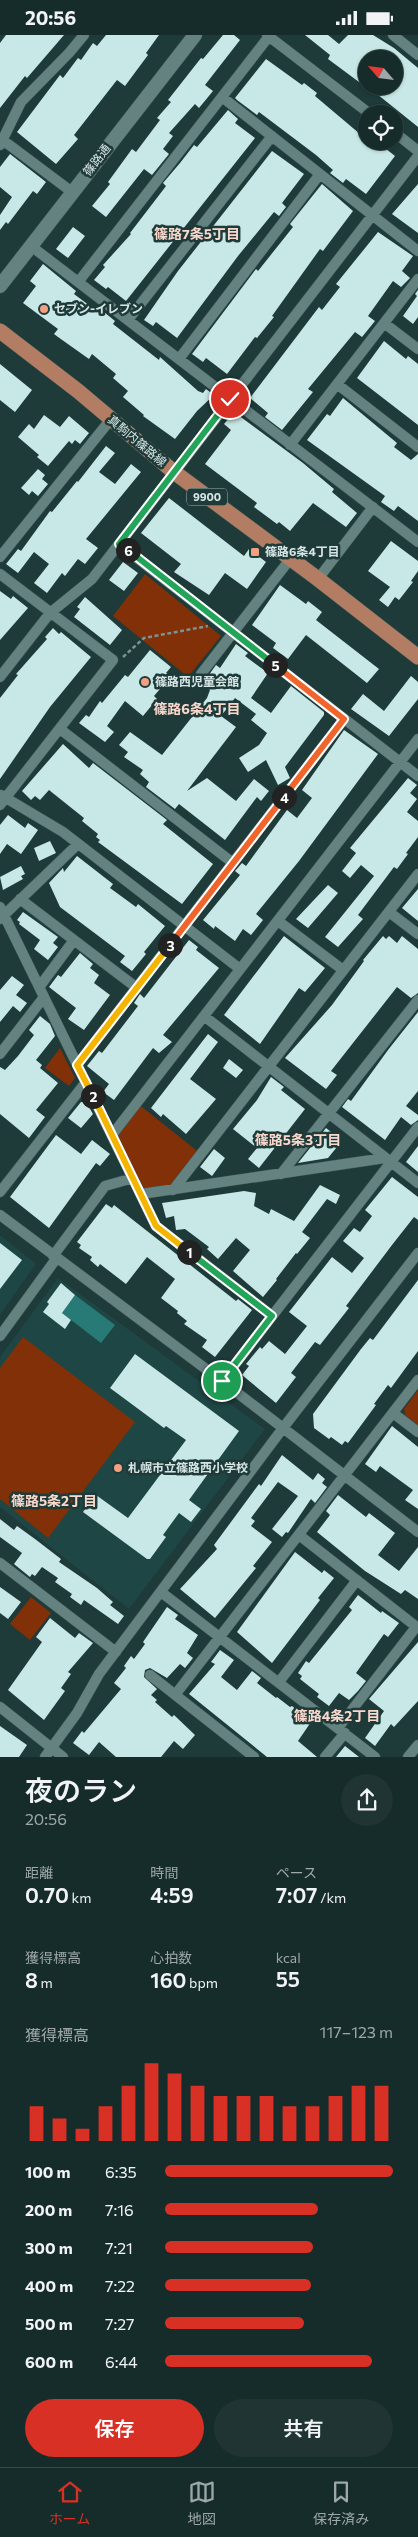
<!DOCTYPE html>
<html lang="ja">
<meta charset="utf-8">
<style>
body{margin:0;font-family:Commissioner,"Noto Sans JP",sans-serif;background:#1f3433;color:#f1f3f6;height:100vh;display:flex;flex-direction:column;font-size:19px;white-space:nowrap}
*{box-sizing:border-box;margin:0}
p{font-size:16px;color:#9ea7a9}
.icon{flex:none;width:28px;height:28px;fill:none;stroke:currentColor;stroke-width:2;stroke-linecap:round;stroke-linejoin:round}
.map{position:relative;height:1722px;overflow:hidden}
.drawer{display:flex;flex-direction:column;background:#162c2b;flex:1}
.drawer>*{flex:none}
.needle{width:32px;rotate:298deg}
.tools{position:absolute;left:358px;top:15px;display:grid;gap:10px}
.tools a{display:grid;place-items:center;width:45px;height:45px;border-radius:50%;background:#162c2b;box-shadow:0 1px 4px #0004,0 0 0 1px #354847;font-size:25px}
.pin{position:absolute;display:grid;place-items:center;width:42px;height:42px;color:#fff;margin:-21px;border:2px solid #fff;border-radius:50%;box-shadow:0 1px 5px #0007}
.km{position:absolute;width:25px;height:25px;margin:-12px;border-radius:50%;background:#222;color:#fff;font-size:14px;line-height:25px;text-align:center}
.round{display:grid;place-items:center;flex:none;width:52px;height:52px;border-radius:26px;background:#1f3433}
.summary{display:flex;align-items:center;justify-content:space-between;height:85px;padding:0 25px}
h1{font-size:28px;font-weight:600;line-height:38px}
.figures{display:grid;grid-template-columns:repeat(3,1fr);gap:8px;height:85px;padding:5px 25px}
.figures div{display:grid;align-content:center}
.figures b{font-size:21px;font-weight:600}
.figures small{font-size:14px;font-weight:400}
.figures p{font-size:14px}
.chart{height:140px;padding:10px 25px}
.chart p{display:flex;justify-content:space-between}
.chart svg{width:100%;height:90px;margin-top:5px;stroke:#d93025;stroke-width:6}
.primary-button{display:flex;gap:10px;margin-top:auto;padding:10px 25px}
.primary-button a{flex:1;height:58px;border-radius:30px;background:#d93025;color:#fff;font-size:20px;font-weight:600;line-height:58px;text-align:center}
.primary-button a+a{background:#1f3433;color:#f1f3f6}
ul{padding:0 25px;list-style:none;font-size:16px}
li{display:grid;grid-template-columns:80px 60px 1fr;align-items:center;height:38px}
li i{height:12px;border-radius:6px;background:#d93025}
.status{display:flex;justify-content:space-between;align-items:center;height:35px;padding:0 25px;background:#162c2b;direction:ltr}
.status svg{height:14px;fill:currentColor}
.tabs{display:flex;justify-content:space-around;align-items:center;height:70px;border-top:1px solid #354847;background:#162c2b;font-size:14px;color:#9ea7a9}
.tabs a{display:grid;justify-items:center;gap:2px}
.tabs .current{color:#d93025}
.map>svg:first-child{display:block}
.built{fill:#1e4644}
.green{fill:#813008}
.water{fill:#287a77}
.building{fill:#c7e8e6}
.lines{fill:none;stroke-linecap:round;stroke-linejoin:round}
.street-casing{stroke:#3f5857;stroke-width:11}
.secondary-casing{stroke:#3f5857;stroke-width:15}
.primary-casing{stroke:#3f5857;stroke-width:16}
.path{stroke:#7d9392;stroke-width:2.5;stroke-dasharray:4 2.5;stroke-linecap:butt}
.street{stroke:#638280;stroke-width:10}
.secondary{stroke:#638280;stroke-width:14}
.primary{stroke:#b27d63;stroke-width:15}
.split-1-casing{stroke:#fff;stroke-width:10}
.split-2-casing{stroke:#fff;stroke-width:10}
.split-3-casing{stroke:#fff;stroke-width:10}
.split-4-casing{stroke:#fff;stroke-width:10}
.split-5-casing{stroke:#fff;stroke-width:10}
.split-6-casing{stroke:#fff;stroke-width:10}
.split-7-casing{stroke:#fff;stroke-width:10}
.split-1{stroke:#22a559;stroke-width:6}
.split-2{stroke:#f5b400;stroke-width:6}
.split-3{stroke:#f5b400;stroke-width:6}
.split-4{stroke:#f0652b;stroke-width:6}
.split-5{stroke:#f0652b;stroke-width:6}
.split-6{stroke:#22a559;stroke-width:6}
.split-7{stroke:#22a559;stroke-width:6}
.poi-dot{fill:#f2a081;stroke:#1e3a39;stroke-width:2}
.labels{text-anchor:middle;stroke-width:5;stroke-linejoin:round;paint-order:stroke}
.shield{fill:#1e3a39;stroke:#9fb2b1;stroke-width:1}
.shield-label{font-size:11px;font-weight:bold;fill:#d6e6e5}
.street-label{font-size:12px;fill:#d6e6e5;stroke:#1e3a39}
.poi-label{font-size:12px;font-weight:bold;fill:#d6e6e5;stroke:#1e3a39;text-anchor:start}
.neighbourhood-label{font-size:14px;font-weight:bold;fill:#f9d8cc;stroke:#1e3a39}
</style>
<div class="status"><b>20:56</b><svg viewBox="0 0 49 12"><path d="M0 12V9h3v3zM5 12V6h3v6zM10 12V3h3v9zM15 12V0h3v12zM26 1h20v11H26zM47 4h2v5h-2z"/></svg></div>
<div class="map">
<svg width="418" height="1722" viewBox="0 0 418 1722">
<rect width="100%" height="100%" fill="#1e3a39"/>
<path class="built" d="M0,1200L36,1229L0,1280Z
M58,1243L265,1394L129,1574L0,1472V1322Z"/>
<path class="green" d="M145,539L221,601L188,642L113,581Z
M60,1013L75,1043L69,1051L45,1033Z
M137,1068L201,1119L173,1155L141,1159L112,1101Z
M23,1302L135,1387L48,1503L0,1464V1333Z
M418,1355V1390L405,1380L404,1374Z
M31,1562L51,1578L30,1605L10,1589Z"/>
<path class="water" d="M75,1260L115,1290L101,1308L62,1278Z"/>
<path class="building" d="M6,0H64L27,43L25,41L0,73V8Z
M106,0H159L146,18L148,20L125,51L117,45L74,100L78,104L56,129L17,97L60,40L63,43L78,23L81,25L93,8L97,11Z
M223,0H234L240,5L205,50L213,56L199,73L195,69L169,98L173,101L163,114L169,119L152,140L144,134L106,182L92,171L110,149L108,147L132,114L136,117L160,85L157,83L171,67L168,65L201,23L203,24Z
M305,0H328L339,9L348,0H373L394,13L418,33V92L367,51H394V24H366V38L359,47L328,24L330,20Z
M266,24L302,50L304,48L317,58L315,61L360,99L366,92V106H376L395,121L366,159L346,144L343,148L330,138L333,135L316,120L259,77L257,80L237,65L235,63Z
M228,75L238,84L235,88L255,103L126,266L108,252L106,254L94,245L105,232L103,230L131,199L130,198L163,155L166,151L163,148L180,128L194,110L197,112Z
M272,116L304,139L282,168L286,172L279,181L274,177L238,221L177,303L156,287L153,291L144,285L178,236Z
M10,119L46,147L37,159L33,156L8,189L6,187L0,195V180L12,162L0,152V132Z
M322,149L353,176L323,216L320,214L272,281L274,282L257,303L255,302L227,339L206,323L203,327L192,319L256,234L258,236L293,192L290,189Z
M418,149V198L392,179Z
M73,192L85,201L68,223L56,214Z
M378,197L413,221L402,236L410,243L401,252L393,246L368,281L375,286L362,302L355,297L308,354L313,357L282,395L265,382L268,378L250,363L319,272L322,275L340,252L336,249Z
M43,229L76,256L74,259L102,280L104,277L115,286L113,289L159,325L160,322L198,356L203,358L206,354L214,360L197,376L175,404L143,381L144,380L123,362L128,356L113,343L116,339L92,319L89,324L58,302L54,299L58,294L23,268L36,251L30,246Z
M418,255V282L413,289L403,281L417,261L415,259Z
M384,306L406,324L408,321L418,329V390L357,343Z
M0,329L32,355L15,377L0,365Z
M343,363L397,408L394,412L411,425L418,419V486L398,471L394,476L381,467L385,461L307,405L327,379L330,381Z
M234,377L303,428L334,454L332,457L357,478L346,492L313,468L290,496L279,487L277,489L254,472L257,468L205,429L231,395L224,389Z
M44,380L60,392L69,381L89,398L80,409L75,405L72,409L69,406L48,431L37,422L39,420L18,402L29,389L34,394Z
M106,411L115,418L99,437L115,449L131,429L141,437L86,504L98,513L85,529L78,524L65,541L62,538L47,558L34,548L49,529L34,517L18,538L6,529L18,514L21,516L50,476L52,477L77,446L78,447Z
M38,434L45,440L42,444L48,449L38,461L32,456L29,460L21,453Z
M169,463L244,521L249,514L266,527L247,554L225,538L209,560L174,537L181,529L141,498Z
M391,506L418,526V536L411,546L413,547L399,565L395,562L388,572L379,565L390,552L368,536Z
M123,527L138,538L124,556L109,545Z
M280,550L306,569L308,566L322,577L316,585L379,634L367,648L306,600L288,624L273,613L276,608L252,590Z
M0,556L11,564L13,561L28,573L0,605Z
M85,562L122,595L110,610L74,582L80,574L77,572Z
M53,593L59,599L61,597L91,622L50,672L0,744V663L18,640L16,639L47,604L45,602Z
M236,609L248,618L245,621L268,638L251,663L271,678L291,651L324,677V680L285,732L290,743L278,750L266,725L248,737L239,723L259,710L267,698L251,685L256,679L235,663L221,681L236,692L187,756L207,743L236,766L254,744L269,756L261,766L257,762L225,805L179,769L175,774L146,752L149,747L140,739L143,735L124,722L128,717L119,710L130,697L162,720L207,663L210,655L199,647L206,644L216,630L220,633Z
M150,615L171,632L166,638L171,641L154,661L157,664L143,681L125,666L107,691L114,697L105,707L79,688L86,680L89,682L100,666L102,668L125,640L128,642Z
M411,641L418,647V664L389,701L351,674L363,659L384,676Z
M344,695L378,719L299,826L256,879L263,885L251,900L243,894L235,906L215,891L214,894L203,885L240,840L235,836L242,828L246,831L287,775L297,783L312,763L302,755Z
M63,709L89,733L93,728L167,785L163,789L213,829L182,869L98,807L100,805L96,802L98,799L82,786L84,783L49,755L40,765L35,761L31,765L22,756Z
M408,743L417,750L410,758L417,764L407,777L418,786V802L406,818L408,819L397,834L394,832L358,880L363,884L338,912L325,902L374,841L361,830L350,843L342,836L356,818L350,813Z
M8,780L25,793L28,788L38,795L21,819L7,809L0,819V790Z
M50,806L56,818L39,826L34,813Z
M77,821L113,849L110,853L136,872L138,869L165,891L144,917L146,919L132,936L120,927L125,921L60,872L49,848L63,833L64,837Z
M21,831L25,839L21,841L23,844L3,855L0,842Z
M328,850L338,858L308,893L296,884Z
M418,854V886L402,873Z
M23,877L58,902L53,908L58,912L48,925L34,914L40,905L19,889L20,887L17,885Z
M284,901L325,933L305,957L299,953L260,1009L224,980Z
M383,901L386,904L389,901L397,908L402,901L418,914V958L411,963L397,952L331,1036L337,1040L326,1054L285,1023L332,970L364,926L363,925Z
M189,905L198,912L196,915L219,933L163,1000L172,1007L159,1018L153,1013L114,1065L103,1057L109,1049L87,1031L99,1016L102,1018L138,971L134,968L140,959L144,963Z
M80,918L93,929L90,933L99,940L94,948L110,960L84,995L68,984L76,973L49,952L58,940L61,942Z
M12,941L24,950L16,960L27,968L20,977L13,971L0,987V955Z
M418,977V1056L406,1071L418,1080V1085L411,1090L401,1082L385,1105L342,1072L348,1064L351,1066L388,1015Z
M40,981L50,989L55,1001L36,1025L42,1030L40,1033L58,1048L36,1075L45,1082L29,1103L0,1079V1032L5,1035L18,1021L34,1000L29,995Z
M208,999L218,1007L190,1044L216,1064L186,1099L163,1079L161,1082L151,1073Z
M229,1024L243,1035L236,1043L223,1033Z
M271,1042L284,1052L281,1055L305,1074L259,1133L248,1124L257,1113L233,1094L257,1065Z
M81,1067H86L93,1079L81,1093L68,1083Z
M326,1093L335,1100L329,1106L337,1112L328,1123L298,1128Z
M56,1100L81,1119L92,1105L110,1119L100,1131L96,1128L49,1193L10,1162Z
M418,1111V1137L406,1127Z
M214,1114L225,1123L212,1141L200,1132Z
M392,1142L418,1162V1185L414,1182L392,1210L346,1271L349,1273L320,1310L315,1307L291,1338L296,1342L276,1368L242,1340L249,1331L246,1329L260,1312L262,1314L269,1306L285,1319L307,1291L289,1277L332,1222L352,1238L364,1223L343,1206L354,1193L360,1197L372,1181L365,1175Z
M320,1150L340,1160L336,1169L327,1164L302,1197L310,1203L297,1219L296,1218L276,1244L277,1245L263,1262L233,1236L250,1215L236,1203L218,1224L207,1214L209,1212L185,1194L176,1195L174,1181L166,1183L162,1168L244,1156L256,1158L254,1171L269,1179L271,1174L294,1186Z
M106,1169L112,1173L114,1170L236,1266L238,1264L252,1275L215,1322L202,1312L207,1305L184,1289L187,1286L177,1278L178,1276L161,1263L175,1244L147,1222L126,1249L100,1229L98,1232L90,1225L92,1222L79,1213L81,1210L77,1207Z
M0,1208L22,1225L0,1254Z
M418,1245V1316L391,1353L388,1350L374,1369L376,1370L348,1408L345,1406L342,1410L331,1402L329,1404L314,1393L313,1379L361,1314L370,1303L373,1305Z
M61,1248L75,1260L62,1278L71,1285L65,1294L43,1277L49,1269L47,1267Z
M135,1319L239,1396L189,1465L201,1474L191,1487L179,1478L163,1500L166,1502L150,1524H147L83,1477L96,1460L128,1483L186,1405L166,1391L164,1393L110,1353Z
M392,1391L418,1412V1474L405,1465L413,1455L380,1431L376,1437L365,1429Z
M282,1420L313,1445L318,1438L325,1444L322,1448L327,1452L315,1468L311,1464L288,1498L286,1497L282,1502L272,1494L298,1461L278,1447L251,1483L255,1486L251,1491L272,1507L253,1531L256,1533L215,1583L180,1554L217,1514L214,1510L259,1449L261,1451Z
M338,1460L366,1482L369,1478L395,1498L378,1520L399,1536L418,1512V1564L405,1555L401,1559L365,1536L317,1497L330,1480L326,1476Z
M0,1484L14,1495L17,1491L35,1504L61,1524L59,1527L97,1553L113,1567L110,1570L124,1581L118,1589L84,1565L81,1570L70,1562L72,1559L55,1547L58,1543L42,1532L35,1541L32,1539L30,1542L14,1529L22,1518L0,1502Z
M295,1517L322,1538L324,1535L334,1543L318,1563L320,1565L272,1628L237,1597Z
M0,1552L21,1567L8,1584L0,1578Z
M358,1560L381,1578L382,1576L399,1588L388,1602L384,1599L356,1638L366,1646L358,1656L349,1665L339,1658L329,1671L317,1662L319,1659L300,1644L302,1641L298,1638L306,1626L309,1628L352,1575L349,1572Z
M167,1572L178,1580L175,1584L198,1600L187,1618L193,1623L185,1633L180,1629L167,1643L150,1633L145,1635L144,1642L157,1654L151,1660L157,1665L155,1667L172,1682L174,1680L195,1700L183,1714L174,1706L161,1722H116L99,1707L89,1720L73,1708L82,1696L84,1698L121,1654L114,1648L126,1633L124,1631L131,1621L134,1624L145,1609L143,1607Z
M50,1583L75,1603L79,1598L93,1608L68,1637L71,1639L61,1653L65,1656L44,1685L8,1655L42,1607L36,1602Z
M418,1607V1666L394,1692L391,1689L375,1711L365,1703L384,1676L369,1664Z
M220,1615L234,1625L221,1642L237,1655L252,1636L261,1643L257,1648L276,1663L277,1662L290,1672L292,1671L311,1687L298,1706L317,1722H267L189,1659L215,1629L211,1627Z
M0,1691L27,1710L19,1722H0Z
M345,1711L359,1722H336Z"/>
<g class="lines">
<g class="street-casing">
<path id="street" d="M267,0L370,79
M393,0L418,20
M222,62L418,216
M394,97L418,116
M4,106L72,157
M0,110L21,67L69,18L84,0
M31,211L418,507
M79,246L270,0
M128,285L272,101
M384,288L418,314
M179,324L320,139
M337,349L418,412
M290,410L418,244
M119,509L418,741
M0,522L111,384
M0,539L113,625L0,770
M318,544L373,472
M201,639L291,523
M0,642L50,578L92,544L418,121
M60,694L233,828
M1,760L63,797L240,934
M20,864L137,953
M0,872L156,1191L272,1281
M389,877L418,899
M0,884L78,809
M278,886L343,935
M40,951L74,905
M204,981L418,1148
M0,1019L44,962
M77,1030L344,684
M112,1100L418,704
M281,1139L418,965
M173,1155L418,839
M0,1157L86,1047
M141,1159L385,1123
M0,1180L222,1346L418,1497
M53,1221L105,1151L133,1143
M0,1301L56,1224
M222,1346L418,1092
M393,1378L418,1397
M299,1500L418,1593
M0,1528L116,1617
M161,1557L375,1722
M150,1640L254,1722
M279,1647L357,1545
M175,1660L418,1345
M0,1672L63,1722
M338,1693L416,1592
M45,1722L77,1678L99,1639L283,1393L418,1218
M325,1722L345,1698
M408,1722L418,1710"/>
</g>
<g class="secondary-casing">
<path id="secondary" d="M0,251L195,0"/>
</g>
<g class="primary-casing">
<path id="primary" d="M0,296L78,356L174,437L318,544L418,622"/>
</g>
<path class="path" d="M123,622L144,603L208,591"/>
<use href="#street" class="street"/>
<use href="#secondary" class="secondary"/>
<use href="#primary" class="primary"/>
</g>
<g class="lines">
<g class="split-1-casing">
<path id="split-1" d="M189,1217L272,1281L222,1346"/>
</g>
<g class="split-2-casing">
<path id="split-2" d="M93,1061L156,1191L189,1217"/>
</g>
<g class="split-3-casing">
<path id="split-3" d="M93,1061L77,1030L170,910"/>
</g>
<g class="split-4-casing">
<path id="split-4" d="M170,910L284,762"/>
</g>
<g class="split-5-casing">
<path id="split-5" d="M275,630L344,684L284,762"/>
</g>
<g class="split-6-casing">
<path id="split-6" d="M128,515L275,630"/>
</g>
<g class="split-7-casing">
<path id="split-7" d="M128,515L119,509L230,364"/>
</g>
<use href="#split-1" class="split-1"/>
<use href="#split-2" class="split-2"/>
<use href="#split-3" class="split-3"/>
<use href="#split-4" class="split-4"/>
<use href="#split-5" class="split-5"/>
<use href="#split-6" class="split-6"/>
<use href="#split-7" class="split-7"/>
</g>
<g class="poi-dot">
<circle cx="44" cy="274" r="5"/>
<rect x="250" y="512" width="10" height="10" rx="2.5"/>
<circle cx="145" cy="647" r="5"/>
<circle cx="118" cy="1433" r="5"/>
</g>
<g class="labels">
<rect class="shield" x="187" y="453.5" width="40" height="17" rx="4"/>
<g class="shield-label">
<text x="207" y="466">9900</text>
</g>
<g class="street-label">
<text transform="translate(97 125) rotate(-52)" y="4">篠路通</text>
<text transform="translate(137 406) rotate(40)" y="4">真駒内篠路線</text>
</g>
<g class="poi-label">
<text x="54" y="278">セブン-イレブン</text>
<text x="265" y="521">篠路6条4丁目</text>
<text x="155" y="651">篠路西児童会館</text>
<text x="128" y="1437">札幌市立篠路西小学校</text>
</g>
<g class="neighbourhood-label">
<text x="197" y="204">篠路7条5丁目</text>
<text x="197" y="679">篠路6条4丁目</text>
<text x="298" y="1110">篠路5条3丁目</text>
<text x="54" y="1471">篠路5条2丁目</text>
<text x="337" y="1686">篠路4条2丁目</text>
</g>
</g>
</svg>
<div class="tools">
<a><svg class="needle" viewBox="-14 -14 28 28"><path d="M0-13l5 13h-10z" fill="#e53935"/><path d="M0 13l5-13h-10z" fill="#9ea7a9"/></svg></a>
<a><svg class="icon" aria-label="locate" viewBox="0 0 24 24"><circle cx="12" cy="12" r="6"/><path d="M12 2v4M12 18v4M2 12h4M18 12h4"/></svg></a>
</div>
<div class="pin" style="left:222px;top:1346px;background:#1e9e55"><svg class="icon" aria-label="arrive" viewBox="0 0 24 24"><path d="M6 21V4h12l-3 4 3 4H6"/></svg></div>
<div class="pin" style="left:230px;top:364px;background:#d93025"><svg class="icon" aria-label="check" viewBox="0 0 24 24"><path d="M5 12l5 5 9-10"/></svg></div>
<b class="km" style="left:189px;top:1217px">1</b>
<b class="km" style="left:93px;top:1061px">2</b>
<b class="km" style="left:170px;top:910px">3</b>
<b class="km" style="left:284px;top:762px">4</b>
<b class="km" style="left:275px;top:630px">5</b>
<b class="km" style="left:128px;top:515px">6</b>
</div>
<section class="drawer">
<div class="summary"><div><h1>夜のラン</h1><p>20:56</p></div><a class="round"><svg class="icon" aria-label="share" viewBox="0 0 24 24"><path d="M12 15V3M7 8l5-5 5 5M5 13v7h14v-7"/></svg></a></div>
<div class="figures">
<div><p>距離</p><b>0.70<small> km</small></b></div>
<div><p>時間</p><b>4:59</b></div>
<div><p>ペース</p><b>7:07<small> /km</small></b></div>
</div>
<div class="figures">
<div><p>獲得標高</p><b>8<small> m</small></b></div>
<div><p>心拍数</p><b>160<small> bpm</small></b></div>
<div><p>kcal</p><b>55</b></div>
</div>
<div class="chart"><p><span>獲得標高</span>117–123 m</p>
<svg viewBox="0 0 160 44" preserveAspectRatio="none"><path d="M5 44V27M15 44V33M25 44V38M35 44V27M45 44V17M55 44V6M65 44V11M75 44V17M85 44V22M95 44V22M105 44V22M115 44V27M125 44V27M135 44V22M145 44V17M155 44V17"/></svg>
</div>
<ul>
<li><b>100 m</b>6:35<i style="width:100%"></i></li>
<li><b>200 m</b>7:16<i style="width:67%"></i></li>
<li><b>300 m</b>7:21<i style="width:65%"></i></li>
<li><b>400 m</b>7:22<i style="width:64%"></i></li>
<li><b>500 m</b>7:27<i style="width:61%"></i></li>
<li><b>600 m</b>6:44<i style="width:91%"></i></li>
</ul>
<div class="primary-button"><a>保存</a><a>共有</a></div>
</section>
<nav class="tabs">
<a class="current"><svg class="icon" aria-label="home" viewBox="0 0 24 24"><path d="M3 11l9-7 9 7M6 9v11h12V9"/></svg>ホーム</a>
<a><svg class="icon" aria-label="map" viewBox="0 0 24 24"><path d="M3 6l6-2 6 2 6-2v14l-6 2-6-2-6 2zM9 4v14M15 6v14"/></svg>地図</a>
<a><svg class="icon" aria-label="saved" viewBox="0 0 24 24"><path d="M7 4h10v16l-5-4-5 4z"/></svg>保存済み</a>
</nav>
